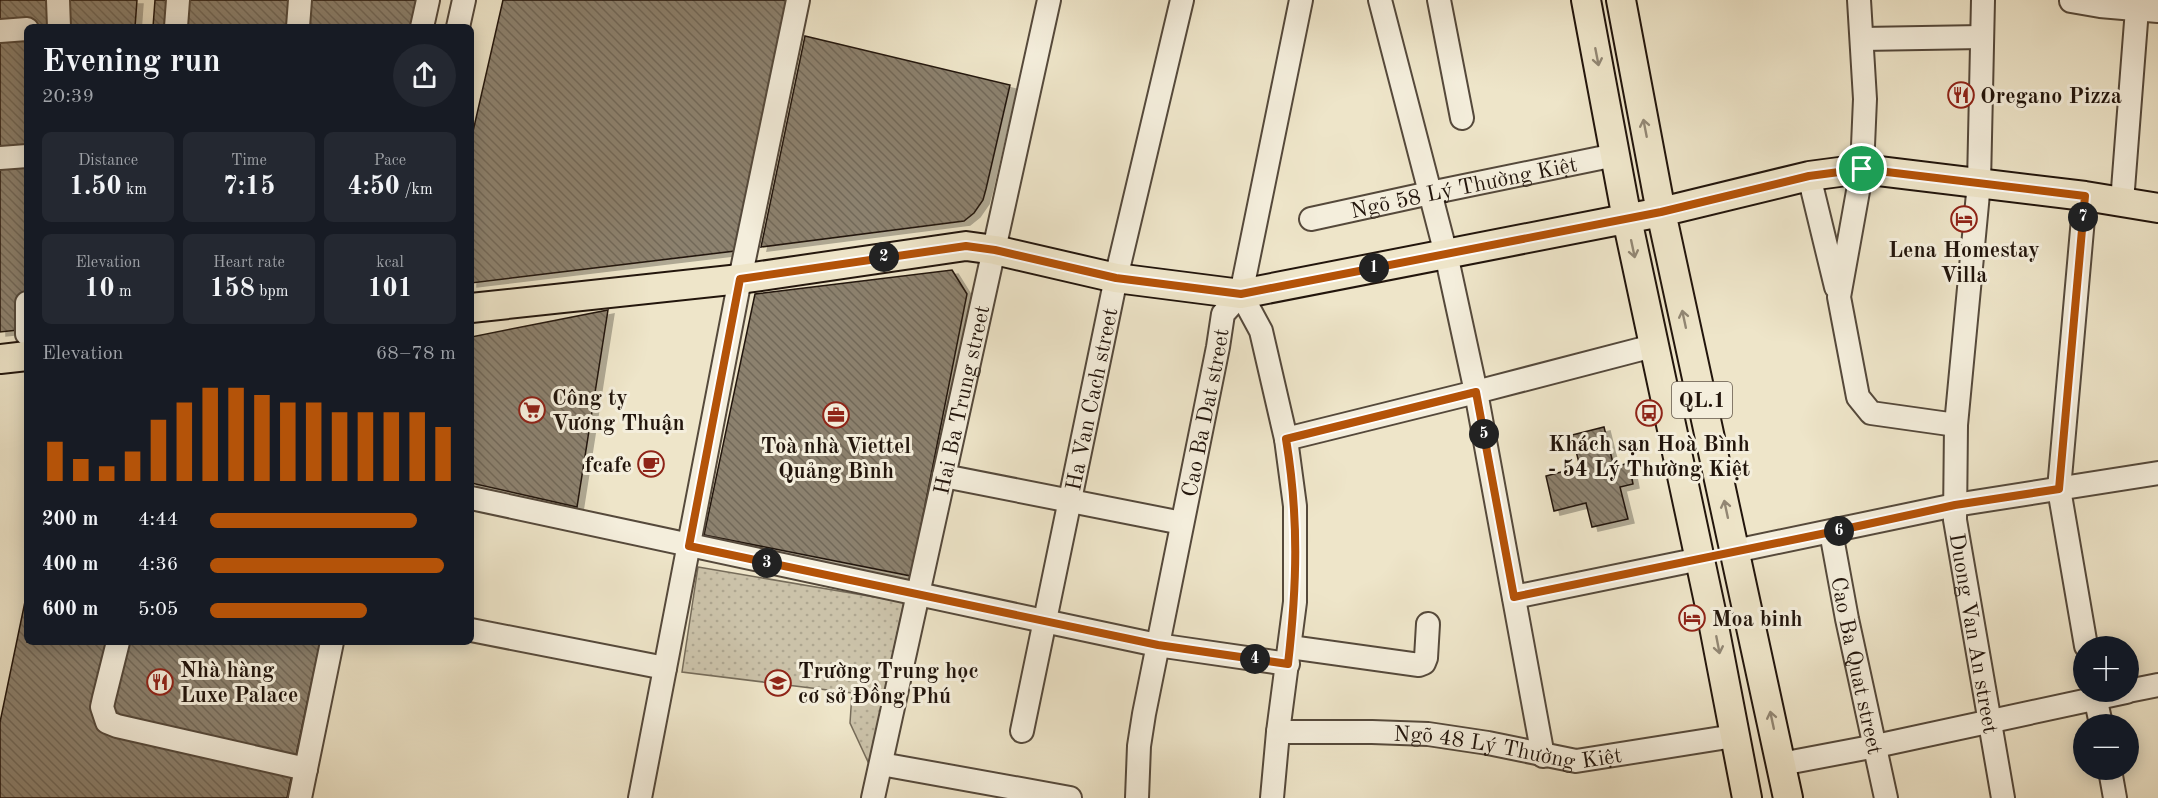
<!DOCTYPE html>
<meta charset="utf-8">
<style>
body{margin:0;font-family:"Old Standard TT",serif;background:#242831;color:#f1f3f6;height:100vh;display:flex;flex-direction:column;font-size:22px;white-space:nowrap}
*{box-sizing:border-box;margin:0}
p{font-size:20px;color:#9ea1a6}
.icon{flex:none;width:33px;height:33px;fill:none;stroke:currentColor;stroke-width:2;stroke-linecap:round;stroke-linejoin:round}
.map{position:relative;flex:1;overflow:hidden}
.side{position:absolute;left:24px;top:24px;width:450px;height:621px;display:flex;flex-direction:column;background:#171b24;border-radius:9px;box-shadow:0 3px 15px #0003}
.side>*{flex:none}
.buttons{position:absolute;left:2073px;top:636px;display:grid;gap:12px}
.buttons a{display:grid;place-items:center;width:66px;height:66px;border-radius:50%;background:#171b24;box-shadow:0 3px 15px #0003;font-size:30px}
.pin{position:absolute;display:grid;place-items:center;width:51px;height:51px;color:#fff;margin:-26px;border:3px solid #fff;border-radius:50%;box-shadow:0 2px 6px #0007}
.km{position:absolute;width:30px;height:30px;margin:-15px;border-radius:50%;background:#222;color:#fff;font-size:16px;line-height:30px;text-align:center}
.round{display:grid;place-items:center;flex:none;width:63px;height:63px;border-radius:32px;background:#242831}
.head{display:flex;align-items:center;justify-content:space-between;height:102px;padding:0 18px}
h1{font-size:33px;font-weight:600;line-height:45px}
.figures{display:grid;grid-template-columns:repeat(3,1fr);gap:9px;height:102px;padding:6px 18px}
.figures div{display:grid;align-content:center;border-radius:9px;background:#242831;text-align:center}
.figures b{font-size:26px;font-weight:600}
.figures small{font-size:16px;font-weight:400}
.figures p{font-size:16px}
.chart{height:168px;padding:12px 18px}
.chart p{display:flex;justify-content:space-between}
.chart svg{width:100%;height:108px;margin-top:6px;stroke:#b45309;stroke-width:6}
ul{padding:0 18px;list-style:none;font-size:20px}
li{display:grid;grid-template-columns:96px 72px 1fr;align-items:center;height:45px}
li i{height:15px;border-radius:8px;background:#b45309}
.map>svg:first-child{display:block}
.green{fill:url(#green-dots);stroke:#766c5a;stroke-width:1.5}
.building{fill:url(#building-back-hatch);stroke:#22150c;stroke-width:1.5;filter:url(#shadow)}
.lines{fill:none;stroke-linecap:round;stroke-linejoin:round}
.minor-casing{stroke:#55493b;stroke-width:26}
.major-casing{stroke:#22150c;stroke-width:32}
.minor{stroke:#f4eedc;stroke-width:22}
.major{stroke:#eee5c9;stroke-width:28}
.oneway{stroke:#928774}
.route-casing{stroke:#fff;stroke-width:12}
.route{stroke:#b45309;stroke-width:8}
.labels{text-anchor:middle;stroke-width:6;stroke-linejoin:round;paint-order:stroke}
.shield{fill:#f4eedc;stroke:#61564a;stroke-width:1.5}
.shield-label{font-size:21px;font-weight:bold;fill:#22150c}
.poi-label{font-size:22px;font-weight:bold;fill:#22150c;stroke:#f4eedc;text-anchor:start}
.street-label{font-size:22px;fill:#22150c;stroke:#f4eedc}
</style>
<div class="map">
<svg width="2158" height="798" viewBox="0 0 2158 798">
<defs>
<pattern id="green-dots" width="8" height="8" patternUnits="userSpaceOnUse" patternTransform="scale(1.5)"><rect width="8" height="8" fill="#cbc2a9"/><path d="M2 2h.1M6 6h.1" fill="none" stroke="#aea690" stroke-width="1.8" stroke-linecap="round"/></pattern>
<pattern id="building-back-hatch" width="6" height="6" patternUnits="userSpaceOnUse" patternTransform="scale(1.5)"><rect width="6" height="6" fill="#8c816e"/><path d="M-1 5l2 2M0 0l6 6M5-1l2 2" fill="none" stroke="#726859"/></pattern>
<filter id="shadow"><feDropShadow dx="6" dy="4" stdDeviation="0" flood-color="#0004"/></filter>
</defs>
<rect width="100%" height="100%" fill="#eee5c9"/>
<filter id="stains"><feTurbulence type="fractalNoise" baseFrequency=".00333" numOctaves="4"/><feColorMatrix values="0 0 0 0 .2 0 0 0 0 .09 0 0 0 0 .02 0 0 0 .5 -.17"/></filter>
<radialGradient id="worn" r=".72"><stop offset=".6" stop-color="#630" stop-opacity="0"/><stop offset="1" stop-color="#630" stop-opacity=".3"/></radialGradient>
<path class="green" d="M698,567L904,602L869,764L850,723L852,693L682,672Z"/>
<path class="building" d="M0,0H137L135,27H27V329L0,332Z
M155,0H432L426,27H153Z
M503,0H787L735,251L471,283V140Z
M805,36L1010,85L986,189L983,200L974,213L964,221L761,247Z
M952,270L967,294L911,576L704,535L755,294Z
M608,310L577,507L471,483V337Z
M1604,427L1614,467L1629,463L1633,484L1620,487L1628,519L1592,527L1586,503L1554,511L1546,476L1580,467L1572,435Z
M27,592V642H320L287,798H0V722Z"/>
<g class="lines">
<g class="minor-casing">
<g id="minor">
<path d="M58,0L59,27"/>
<path d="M1380,0L1446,254L1476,392L1543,756"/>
<path d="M1439,0L1462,118"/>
<path d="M1859,0L1865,99L1862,169L1839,297L1858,397L1871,413L1956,425"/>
<path id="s1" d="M1983,0L1979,183L1956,425L1955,520L2003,798"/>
<path d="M2071,1L2100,6L2158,11"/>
<path d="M176,27L178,0"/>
<path d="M298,27L300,0"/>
<path d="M422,27L428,0"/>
<path d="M458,27L464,0"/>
<path d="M0,31L27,29"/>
<path d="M1862,39L1982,37"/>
<path d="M0,158L27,156"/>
<path d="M1809,176L1836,287"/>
<path d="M2085,196L2059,489L2086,646"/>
<path d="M2122,202L2137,9"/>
<path id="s2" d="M1311,219L1430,193L1615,155"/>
<path d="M1241,294L1261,331L1286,439L1295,506V602L1278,732L1272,798"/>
<path d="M27,303V334"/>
<path d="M1286,439L1476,392L1653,346"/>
<path d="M944,476L1182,523"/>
<path d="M471,498L1044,621L1157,645L1288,664"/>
<path id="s3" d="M1831,532L1847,619L1886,798"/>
<path d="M1735,551L1955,505L2158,473"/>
<path d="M1514,597L1700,559"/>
<path d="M471,630L665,668"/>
<path d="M118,642L104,698L102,707L107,722L117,726L306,769"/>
<path d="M1290,647L1419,665L1424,663L1426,658L1428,624"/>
<path d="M2128,691L2158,685"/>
<path d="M2094,692L2101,724"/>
<path id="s4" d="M1022,731L1116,278L1182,0"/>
<path id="s5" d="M1278,732H1372L1428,734L1488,743L1576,761L1734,736"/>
<path d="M881,764L1070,798"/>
<path d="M1781,764L1876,746L2126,692"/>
<path d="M2110,770L2115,798"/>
<path d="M300,798L332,642"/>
<path d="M640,798L740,279L798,0"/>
<path id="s6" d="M873,798L1049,0"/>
<path id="s7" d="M1137,798L1139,746L1144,714L1218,347L1223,314L1241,294L1301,0"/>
</g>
</g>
<g class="major-casing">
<path id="major" d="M1586,0L1627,219L1712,616L1747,798
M1621,0L1661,212L1788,798
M471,308L740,279L966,246L995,250L1116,278L1241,294L1661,212L1809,176L1862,169L2085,196L2158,208
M0,359L27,356"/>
</g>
<use href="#minor" class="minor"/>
<use href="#major" class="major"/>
</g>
<defs><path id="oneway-shaft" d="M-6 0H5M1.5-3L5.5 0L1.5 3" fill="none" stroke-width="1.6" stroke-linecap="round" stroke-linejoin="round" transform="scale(1.5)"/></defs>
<g class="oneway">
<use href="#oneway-shaft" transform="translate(1597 57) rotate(79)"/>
<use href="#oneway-shaft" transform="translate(1645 128) rotate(-101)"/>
<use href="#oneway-shaft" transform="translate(1633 249) rotate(78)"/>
<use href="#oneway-shaft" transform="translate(1684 319) rotate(-102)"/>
<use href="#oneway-shaft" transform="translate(1726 509) rotate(-102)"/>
<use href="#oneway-shaft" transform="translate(1718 645) rotate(79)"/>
<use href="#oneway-shaft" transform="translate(1772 720) rotate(-102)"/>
</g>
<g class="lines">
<g class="route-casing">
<path id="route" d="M1862,169L2085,196L2059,489L1955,505L1831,532L1514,597L1476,392L1286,439C1299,517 1297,586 1288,664L1158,645L689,546L740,279L966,246L995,250L1116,278L1241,294L1661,212L1809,176Z"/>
</g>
<use href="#route" class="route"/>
</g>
<defs>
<g id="restaurant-ring" transform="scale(1.35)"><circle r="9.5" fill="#f4eedc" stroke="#8f2418" stroke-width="1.5"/><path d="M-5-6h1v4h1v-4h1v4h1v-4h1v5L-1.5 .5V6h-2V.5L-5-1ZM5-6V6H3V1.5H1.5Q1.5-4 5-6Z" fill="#8f2418"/></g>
<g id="hotel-ring" transform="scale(1.35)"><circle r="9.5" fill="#f4eedc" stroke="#8f2418" stroke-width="1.5"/><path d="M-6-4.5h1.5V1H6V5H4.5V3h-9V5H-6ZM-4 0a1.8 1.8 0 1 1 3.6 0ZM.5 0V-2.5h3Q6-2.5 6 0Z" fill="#8f2418"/></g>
<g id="supermarket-ring" transform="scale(1.35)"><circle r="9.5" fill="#f4eedc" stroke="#8f2418" stroke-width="1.5"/><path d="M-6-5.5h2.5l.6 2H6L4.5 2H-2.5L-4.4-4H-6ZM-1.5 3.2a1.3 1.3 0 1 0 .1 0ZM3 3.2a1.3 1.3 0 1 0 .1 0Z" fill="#8f2418"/></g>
<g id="bus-ring" transform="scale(1.35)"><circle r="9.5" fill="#f4eedc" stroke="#8f2418" stroke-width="1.5"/><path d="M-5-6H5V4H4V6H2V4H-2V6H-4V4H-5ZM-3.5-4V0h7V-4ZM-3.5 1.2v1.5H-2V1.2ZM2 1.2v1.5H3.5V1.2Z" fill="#8f2418"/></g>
<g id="office-ring" transform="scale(1.35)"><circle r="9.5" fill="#f4eedc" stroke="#8f2418" stroke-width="1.5"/><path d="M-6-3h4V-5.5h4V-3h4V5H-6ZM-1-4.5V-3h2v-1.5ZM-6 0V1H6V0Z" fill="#8f2418"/></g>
<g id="cafe-ring" transform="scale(1.35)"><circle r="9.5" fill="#f4eedc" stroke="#8f2418" stroke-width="1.5"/><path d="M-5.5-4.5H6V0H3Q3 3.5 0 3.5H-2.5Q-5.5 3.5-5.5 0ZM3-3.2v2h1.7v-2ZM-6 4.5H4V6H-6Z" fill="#8f2418"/></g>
<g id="school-ring" transform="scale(1.35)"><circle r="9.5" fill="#f4eedc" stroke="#8f2418" stroke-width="1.5"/><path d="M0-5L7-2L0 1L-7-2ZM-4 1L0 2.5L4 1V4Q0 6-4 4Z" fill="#8f2418"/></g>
</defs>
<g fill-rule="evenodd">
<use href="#restaurant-ring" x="1961" y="95"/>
<use href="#hotel-ring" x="1964" y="219"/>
<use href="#supermarket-ring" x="532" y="410"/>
<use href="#bus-ring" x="1649" y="413"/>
<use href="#office-ring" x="836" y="415"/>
<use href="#cafe-ring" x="651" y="464"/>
<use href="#hotel-ring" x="1692" y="618"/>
<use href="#restaurant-ring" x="160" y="682"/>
<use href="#school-ring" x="778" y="683"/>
</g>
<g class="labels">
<rect class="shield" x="1672" y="382" width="60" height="36" rx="4.5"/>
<g class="shield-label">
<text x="1702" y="407">QL.1</text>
</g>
<g class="poi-label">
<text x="1980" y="103">Oregano Pizza</text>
<text x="1964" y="257" text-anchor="middle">Lena Homestay<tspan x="1964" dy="25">Villa</tspan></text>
<text x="552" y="405">Công ty<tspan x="552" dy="25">Vương Thuận</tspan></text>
<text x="1649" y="451" text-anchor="middle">Khách sạn Hoà Bình<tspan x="1649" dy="25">- 54 Lý Thường Kiệt</tspan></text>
<text x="836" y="453" text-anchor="middle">Toà nhà Viettel<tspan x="836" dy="25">Quảng Bình</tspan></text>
<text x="632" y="472" text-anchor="end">fcafe</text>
<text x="1712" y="626">Moa binh</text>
<text x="180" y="677">Nhà hàng<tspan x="180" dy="25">Luxe Palace</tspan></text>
<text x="798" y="678">Trường Trung học<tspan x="798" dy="25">cơ sở Đồng Phú</tspan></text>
</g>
<g class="street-label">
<text dy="8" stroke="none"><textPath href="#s2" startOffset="156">Ngõ 58 Lý Thường Kiệt</textPath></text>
<text dy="8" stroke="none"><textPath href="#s6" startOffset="408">Hai Ba Trung street</textPath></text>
<text dy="8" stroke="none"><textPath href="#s4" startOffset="339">Ha Van Cach street</textPath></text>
<text dy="8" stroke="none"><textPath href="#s7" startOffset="392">Cao Ba Dat street</textPath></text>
<text dy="8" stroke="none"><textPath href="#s1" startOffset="636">Duong Van An street</textPath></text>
<text dy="8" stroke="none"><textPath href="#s3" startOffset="136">Cao Ba Quat street</textPath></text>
<text dy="8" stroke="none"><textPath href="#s5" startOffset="231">Ngõ 48 Lý Thường Kiệt</textPath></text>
</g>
</g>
<rect width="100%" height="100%" filter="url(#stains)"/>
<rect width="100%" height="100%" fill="url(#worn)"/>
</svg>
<div class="buttons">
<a>+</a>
<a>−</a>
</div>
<div class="pin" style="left:1862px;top:169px;background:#1e9e55"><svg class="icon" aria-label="arrive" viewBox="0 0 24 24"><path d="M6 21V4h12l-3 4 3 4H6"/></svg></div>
<b class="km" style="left:1374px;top:268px">1</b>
<b class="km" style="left:884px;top:257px">2</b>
<b class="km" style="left:767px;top:563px">3</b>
<b class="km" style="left:1255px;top:659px">4</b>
<b class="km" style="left:1484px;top:434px">5</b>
<b class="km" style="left:1839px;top:531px">6</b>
<b class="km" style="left:2083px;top:217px">7</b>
<section class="side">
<div class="head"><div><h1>Evening run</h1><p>20:39</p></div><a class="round"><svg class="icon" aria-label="share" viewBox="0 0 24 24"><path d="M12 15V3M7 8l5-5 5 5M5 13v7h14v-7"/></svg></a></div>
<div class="figures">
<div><p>Distance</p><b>1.50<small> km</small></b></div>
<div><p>Time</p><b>7:15</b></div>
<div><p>Pace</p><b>4:50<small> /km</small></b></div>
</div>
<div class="figures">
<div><p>Elevation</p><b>10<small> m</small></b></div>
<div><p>Heart rate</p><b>158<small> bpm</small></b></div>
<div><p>kcal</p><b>101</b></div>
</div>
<div class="chart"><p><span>Elevation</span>68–78 m</p>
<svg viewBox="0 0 160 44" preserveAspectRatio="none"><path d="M5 44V28M15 44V35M25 44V38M35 44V32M45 44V19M55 44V12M65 44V6M75 44V6M85 44V9M95 44V12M105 44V12M115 44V16M125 44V16M135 44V16M145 44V16M155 44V22"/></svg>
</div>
<ul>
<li><b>200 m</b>4:44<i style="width:84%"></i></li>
<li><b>400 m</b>4:36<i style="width:95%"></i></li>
<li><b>600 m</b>5:05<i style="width:64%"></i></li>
</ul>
</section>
</div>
